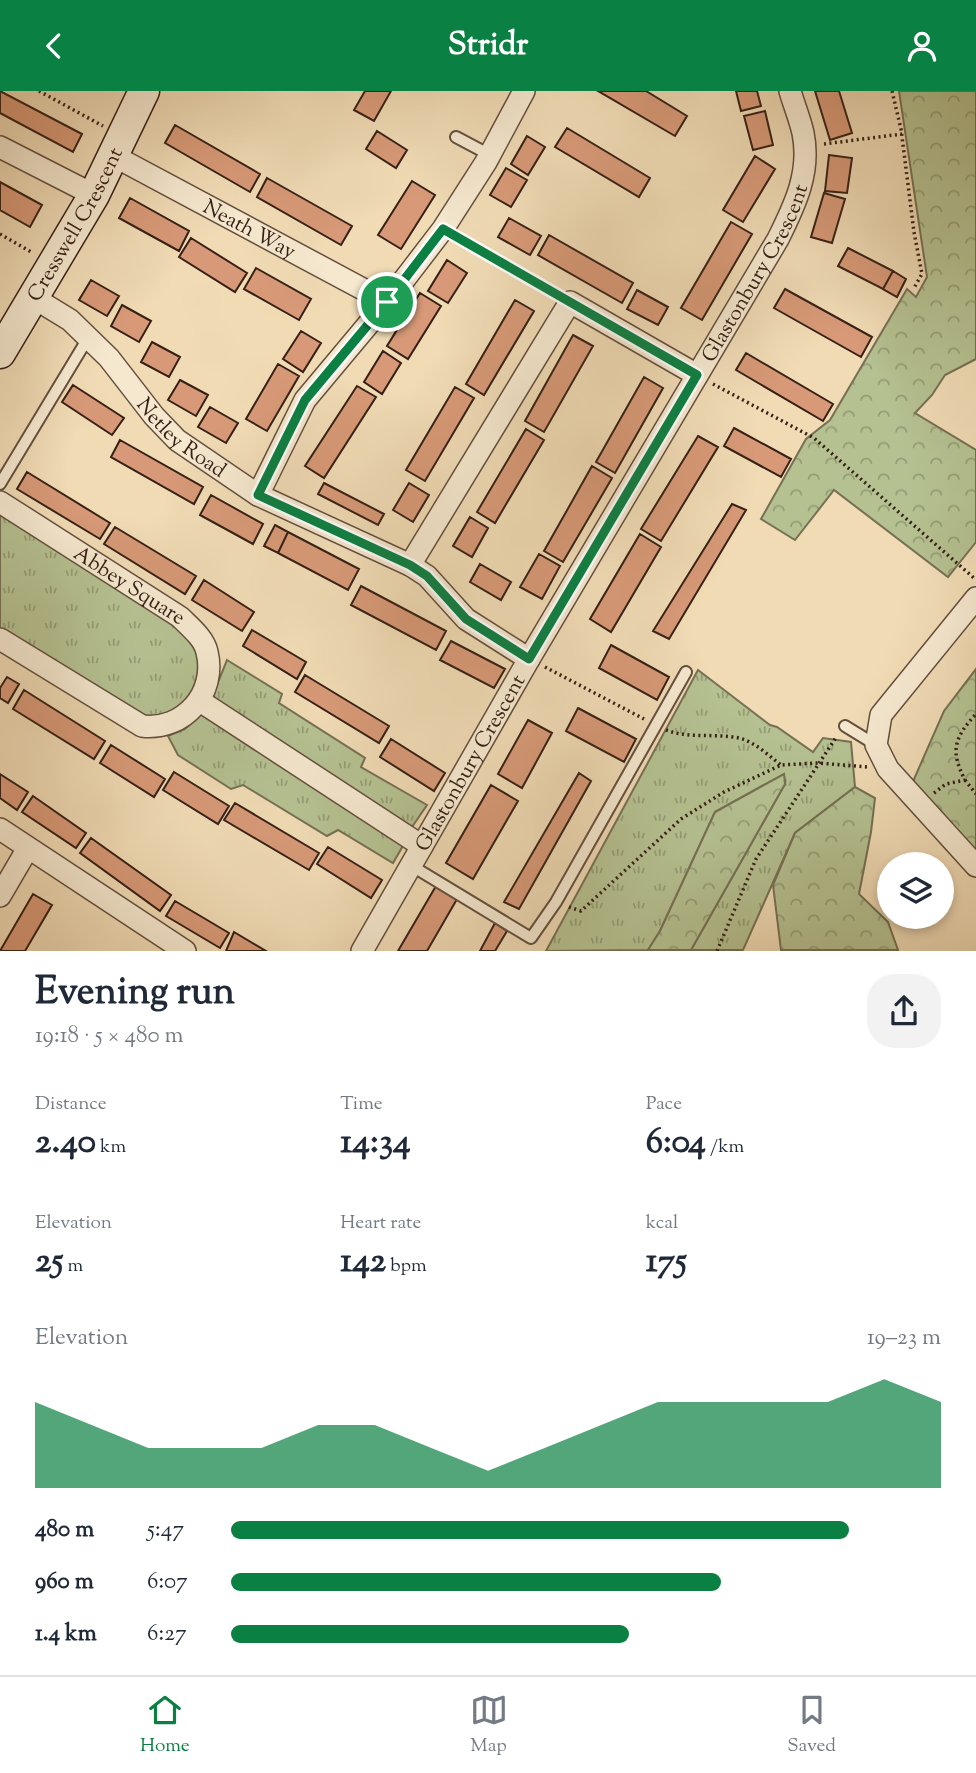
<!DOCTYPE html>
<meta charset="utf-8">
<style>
body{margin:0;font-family:"Sorts Mill Goudy",serif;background:#f2f2f3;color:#1f2937;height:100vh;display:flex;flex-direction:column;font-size:26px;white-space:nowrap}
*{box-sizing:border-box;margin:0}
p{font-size:23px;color:#747a83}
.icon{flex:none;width:38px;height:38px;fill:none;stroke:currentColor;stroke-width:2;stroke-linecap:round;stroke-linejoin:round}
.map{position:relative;height:860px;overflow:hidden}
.side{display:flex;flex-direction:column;background:#fff;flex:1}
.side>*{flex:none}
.fabs{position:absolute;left:877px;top:761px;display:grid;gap:14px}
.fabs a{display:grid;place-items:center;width:77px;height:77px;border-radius:50%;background:#fff;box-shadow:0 4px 10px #0003;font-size:35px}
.pin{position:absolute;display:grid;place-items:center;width:60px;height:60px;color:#fff;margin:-30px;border:4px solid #fff;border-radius:50%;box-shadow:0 2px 7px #0007}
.round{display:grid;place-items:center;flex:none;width:74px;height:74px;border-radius:28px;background:#f2f2f3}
.head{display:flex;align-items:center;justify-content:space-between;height:119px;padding:0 35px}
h1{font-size:38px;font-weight:800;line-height:52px}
.stats{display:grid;grid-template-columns:repeat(3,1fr);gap:10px;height:119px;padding:7px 35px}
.stats div{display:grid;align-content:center}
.stats b{font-size:35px;font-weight:800}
.stats small{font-size:19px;font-weight:400}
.stats p{font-size:19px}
.chart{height:196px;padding:14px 35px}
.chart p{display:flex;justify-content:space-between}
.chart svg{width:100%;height:126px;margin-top:7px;fill:#0b8043;opacity:.7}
ul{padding:0 35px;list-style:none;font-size:23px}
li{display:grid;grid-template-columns:112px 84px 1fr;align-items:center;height:52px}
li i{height:18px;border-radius:9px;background:#0b8043}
header{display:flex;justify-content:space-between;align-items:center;height:91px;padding:0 35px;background:#0b8043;color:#fff;font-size:32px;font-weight:800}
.tabs{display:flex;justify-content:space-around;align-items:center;height:98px;border-top:2px solid #e0e1e3;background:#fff;font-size:19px;color:#747a83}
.tabs a{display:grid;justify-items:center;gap:4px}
.tabs .active{color:#0b8043}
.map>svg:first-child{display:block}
.grass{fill:url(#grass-tufts);stroke:#767054;stroke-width:2}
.forest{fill:url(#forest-crowns);stroke:#767054;stroke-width:2}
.building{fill:#d79977;stroke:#362016;stroke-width:2}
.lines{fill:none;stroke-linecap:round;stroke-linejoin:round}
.lane-casing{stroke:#644f3e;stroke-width:14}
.street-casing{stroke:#644f3e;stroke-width:24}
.secondary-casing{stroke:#362016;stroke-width:33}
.path{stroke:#362016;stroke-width:3.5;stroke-dasharray:2 3.5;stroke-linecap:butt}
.lane{stroke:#f5e8cf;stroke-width:10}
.street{stroke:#f5e8cf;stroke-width:21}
.secondary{stroke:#f5e8cf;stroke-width:30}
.route-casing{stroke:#fff;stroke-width:14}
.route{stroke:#0b8043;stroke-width:9}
.labels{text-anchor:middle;stroke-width:7;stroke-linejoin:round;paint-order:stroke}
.street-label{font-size:21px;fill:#362016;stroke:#f5e8cf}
</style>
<header><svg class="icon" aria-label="back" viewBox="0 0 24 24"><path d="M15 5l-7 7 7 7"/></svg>Stridr<svg class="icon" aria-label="person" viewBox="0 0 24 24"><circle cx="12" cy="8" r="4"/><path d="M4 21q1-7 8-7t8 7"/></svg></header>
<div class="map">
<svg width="976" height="860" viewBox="0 0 976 860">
<defs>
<pattern id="grass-tufts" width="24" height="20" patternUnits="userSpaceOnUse" patternTransform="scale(1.75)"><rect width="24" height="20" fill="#b5c191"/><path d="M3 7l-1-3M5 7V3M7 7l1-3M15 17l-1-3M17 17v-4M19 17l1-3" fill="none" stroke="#949c75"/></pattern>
<pattern id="forest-crowns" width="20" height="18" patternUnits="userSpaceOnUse" patternTransform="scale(1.75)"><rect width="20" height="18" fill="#b5c191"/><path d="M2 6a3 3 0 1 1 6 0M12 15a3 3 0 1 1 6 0" fill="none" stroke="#949c75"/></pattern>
</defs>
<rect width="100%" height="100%" fill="#f0dbb5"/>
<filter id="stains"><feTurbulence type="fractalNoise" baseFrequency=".00286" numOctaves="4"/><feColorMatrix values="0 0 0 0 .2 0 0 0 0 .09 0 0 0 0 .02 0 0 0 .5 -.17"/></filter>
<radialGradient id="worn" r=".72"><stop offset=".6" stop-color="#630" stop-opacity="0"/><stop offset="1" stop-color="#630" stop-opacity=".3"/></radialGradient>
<path class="grass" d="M0,418L178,531L202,559L203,582L181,621L143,628L0,539Z
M227,569L282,603L279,612L365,667L361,676L427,714L412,736L210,611Z
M698,579L770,634L777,636L813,661L823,647L851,651L855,696L795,742L743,859H691L785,693L784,683L715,721L660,840L648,859L546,860Z
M202,621L404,753L393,772L338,739L327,745L243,694L231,698L178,664L168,645L185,638Z"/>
<path class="forest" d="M899,0H976V268L945,284L932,304L915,322L976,359V451L948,486L834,399L795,449L761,428L806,348L830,329L907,198L916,206L927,186Z
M976,578V764L911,695L944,620Z
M784,683L785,693L691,859H648L660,840L715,721Z
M855,696L875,707L871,741L859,803L888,831L898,859H781L773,794L795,742Z"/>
<path class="building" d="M0,0L82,43L73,61L0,22Z
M365,0H391L374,30L354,19Z
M598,0H646L687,25L675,45Z
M736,0H757L761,15L741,20Z
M815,0H839L852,42L830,49Z
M765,20L773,54L753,59L744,25Z
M175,34L260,83L250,101L165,52Z
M567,37L650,87L639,106L555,56Z
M377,40L407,59L396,77L366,58Z
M527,45L545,56L528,84L511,73Z
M829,64L852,67L847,102L825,100Z
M755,65L775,78L743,131L723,119Z
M506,77L527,89L511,116L490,104Z
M267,87L352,135L341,154L257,106Z
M412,90L435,104L401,158L378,144Z
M0,91L42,114L30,136L0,119Z
M824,102L845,108L832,152L811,146Z
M130,107L189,140L179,160L119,127Z
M509,127L541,145L530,164L498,146Z
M731,131L752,143L702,229L681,217Z
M549,144L633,192L622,212L538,164Z
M191,147L247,182L235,201L179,166Z
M848,157L893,180L883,198L838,175Z
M447,169L467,182L448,212L428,200Z
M256,177L311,208L299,229L244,198Z
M893,180L906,188L897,206L883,198Z
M91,189L119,205L107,225L79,209Z
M785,198L872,246L861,266L774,217Z
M637,199L668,216L658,234L627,218Z
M420,202L441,215L408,268L387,255Z
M515,209L534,220L484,304L466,293Z
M122,214L151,230L139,251L111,235Z
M301,240L321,252L303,281L283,268Z
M573,244L593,255L544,341L525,330Z
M152,251L180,266L169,286L141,271Z
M383,260L401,272L382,303L364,291Z
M746,262L833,313L823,330L736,279Z
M278,273L299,285L267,340L246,328Z
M644,286L663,297L615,382L596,371Z
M180,289L208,304L196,325L168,309Z
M73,294L124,327L112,344L62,311Z
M357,295L376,306L324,387L305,375Z
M455,296L474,307L425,390L406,379Z
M210,316L238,332L226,352L198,336Z
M734,337L791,368L781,386L724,355Z
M526,338L544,349L495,432L477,421Z
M698,345L718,356L661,450L641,438Z
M120,349L203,396L194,413L111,366Z
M592,375L612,387L563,471L544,460Z
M27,381L110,432L100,448L17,398Z
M324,392L384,423L378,434L318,403Z
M409,392L429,404L413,431L393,419Z
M211,404L263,433L253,453L200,424Z
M732,413L746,419L669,548L653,540Z
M470,426L488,437L472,466L453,455Z
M275,434L288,441L278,462L264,455Z
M115,436L196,485L185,503L104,453Z
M288,441L359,478L348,499L278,462Z
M640,443L661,456L611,541L590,528Z
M539,463L560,475L542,508L520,496Z
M480,473L511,491L501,509L470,491Z
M204,489L254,521L242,540L192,509Z
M361,495L446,540L436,559L351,514Z
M252,539L306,571L297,588L243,555Z
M451,550L505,578L494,597L440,569Z
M611,554L669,586L657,609L599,577Z
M305,584L389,635L379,652L295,601Z
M7,586L19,593L8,612L0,607V597Z
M24,599L105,650L94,668L13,618Z
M578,617L636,648L624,671L566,640Z
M528,629L552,642L522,697L498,683Z
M391,648L445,682L434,700L380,666Z
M111,654L165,688L154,706L100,672Z
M174,681L229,715L218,733L163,699Z
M579,682L591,690L519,818L504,811Z
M0,683L28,701L17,719L0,707Z
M491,694L518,710L473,788L446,772Z
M33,705L86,742L76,757L22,721Z
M235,712L319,762L309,779L224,729Z
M91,747L171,804L160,820L80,762Z
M328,756L382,789L371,807L317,773Z
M436,795L457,808L427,860H398Z
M33,803L52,814L25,860H0Z
M175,810L229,842L220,857L166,825Z
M495,832L507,840L495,860H480Z
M234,841L266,860H226Z"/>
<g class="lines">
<g class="lane-casing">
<path id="lane" d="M456,46L490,64
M0,393L88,247
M845,635L876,654
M412,775L531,847L556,811L686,581"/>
</g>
<g class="street-casing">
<g id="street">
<path d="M0,56L94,104"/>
<path id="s1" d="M114,65L387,211"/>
<path id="s2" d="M34,207L70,229L109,267L154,325L177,349L258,404L410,474L427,485L466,528L529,568"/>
<path d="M258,404L305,309L387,211L443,138L486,71L524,0"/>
<path id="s3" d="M0,411L180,526C190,536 204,547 207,561C217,602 184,640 142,635L0,548"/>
<path d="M410,474L570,211L697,284"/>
<path d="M976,507L881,624L876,654L888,678L976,775"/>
<path d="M200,610L422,755"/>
<path d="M0,738L185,860"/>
<path d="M0,805L28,757"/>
<path id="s4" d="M362,860L529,568L778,148C795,114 811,81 803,42C800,28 794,14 790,0"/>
</g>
</g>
<g class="secondary-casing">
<g id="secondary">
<path id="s5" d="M0,262L94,104L144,0"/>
</g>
</g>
<path class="path" d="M39,0L103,35
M892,0L901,38L914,141L922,183L914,197
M824,53L902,43
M0,143L33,162
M460,147L553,202
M713,293L814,347L974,487
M545,576L644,628
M666,639C689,648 715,642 739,647C755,651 768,664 781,674
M965,689L976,703
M934,702L946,693L965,689C950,660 954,647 976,623
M569,816L581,820L681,728L724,701L781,674L818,672L868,676
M717,860L756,768L837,645"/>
<use href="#lane" class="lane"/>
<use href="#street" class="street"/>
<use href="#secondary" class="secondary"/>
</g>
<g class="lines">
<g class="route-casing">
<path id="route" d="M443,138L697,284L529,568L466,528L427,485L410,474L258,404L305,309L387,211Z"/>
</g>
<use href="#route" class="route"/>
</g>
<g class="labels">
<g class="street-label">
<text dy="7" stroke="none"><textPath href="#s5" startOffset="149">Cresswell Crescent</textPath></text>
<text dy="7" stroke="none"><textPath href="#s1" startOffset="154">Neath Way</textPath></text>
<text dy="7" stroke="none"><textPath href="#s4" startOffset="784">Glastonbury Crescent</textPath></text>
<text dy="7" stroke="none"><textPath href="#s2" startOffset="205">Netley Road</textPath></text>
<text dy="7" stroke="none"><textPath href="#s3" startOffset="154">Abbey Square</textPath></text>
<text dy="7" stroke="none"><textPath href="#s4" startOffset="217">Glastonbury Crescent</textPath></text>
</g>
</g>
<rect width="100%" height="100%" filter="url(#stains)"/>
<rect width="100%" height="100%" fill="url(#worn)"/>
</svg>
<div class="fabs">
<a><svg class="icon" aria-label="layers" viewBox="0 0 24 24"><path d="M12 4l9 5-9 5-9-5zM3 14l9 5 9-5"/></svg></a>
</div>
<div class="pin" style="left:387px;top:211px;background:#1e9e55"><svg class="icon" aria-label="arrive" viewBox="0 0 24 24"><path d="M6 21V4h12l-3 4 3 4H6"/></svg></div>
</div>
<section class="side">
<div class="head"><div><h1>Evening run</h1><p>19:18 · 5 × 480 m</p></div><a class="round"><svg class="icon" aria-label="share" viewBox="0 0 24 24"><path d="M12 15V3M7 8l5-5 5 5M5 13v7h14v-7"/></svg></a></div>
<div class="stats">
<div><p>Distance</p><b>2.40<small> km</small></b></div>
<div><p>Time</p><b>14:34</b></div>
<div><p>Pace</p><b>6:04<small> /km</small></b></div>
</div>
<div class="stats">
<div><p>Elevation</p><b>25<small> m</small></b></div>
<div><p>Heart rate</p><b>142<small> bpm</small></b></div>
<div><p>kcal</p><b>175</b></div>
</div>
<div class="chart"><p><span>Elevation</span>19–23 m</p>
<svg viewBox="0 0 160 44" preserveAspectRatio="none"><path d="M0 44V14L10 22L20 30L30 30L40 30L50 22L60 22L70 30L80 38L90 30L100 22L110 14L120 14L130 14L140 14L150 6L160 14V44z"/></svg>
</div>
<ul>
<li><b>480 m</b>5:47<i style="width:87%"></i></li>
<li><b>960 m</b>6:07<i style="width:69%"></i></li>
<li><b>1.4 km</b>6:27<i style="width:56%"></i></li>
</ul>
</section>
<nav class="tabs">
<a class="active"><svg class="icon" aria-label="home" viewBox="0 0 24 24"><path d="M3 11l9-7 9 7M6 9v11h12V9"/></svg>Home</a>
<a><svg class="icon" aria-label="map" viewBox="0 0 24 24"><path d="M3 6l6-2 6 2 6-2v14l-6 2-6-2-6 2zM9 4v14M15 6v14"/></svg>Map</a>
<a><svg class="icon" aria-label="saved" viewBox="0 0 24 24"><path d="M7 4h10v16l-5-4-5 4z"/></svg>Saved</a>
</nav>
